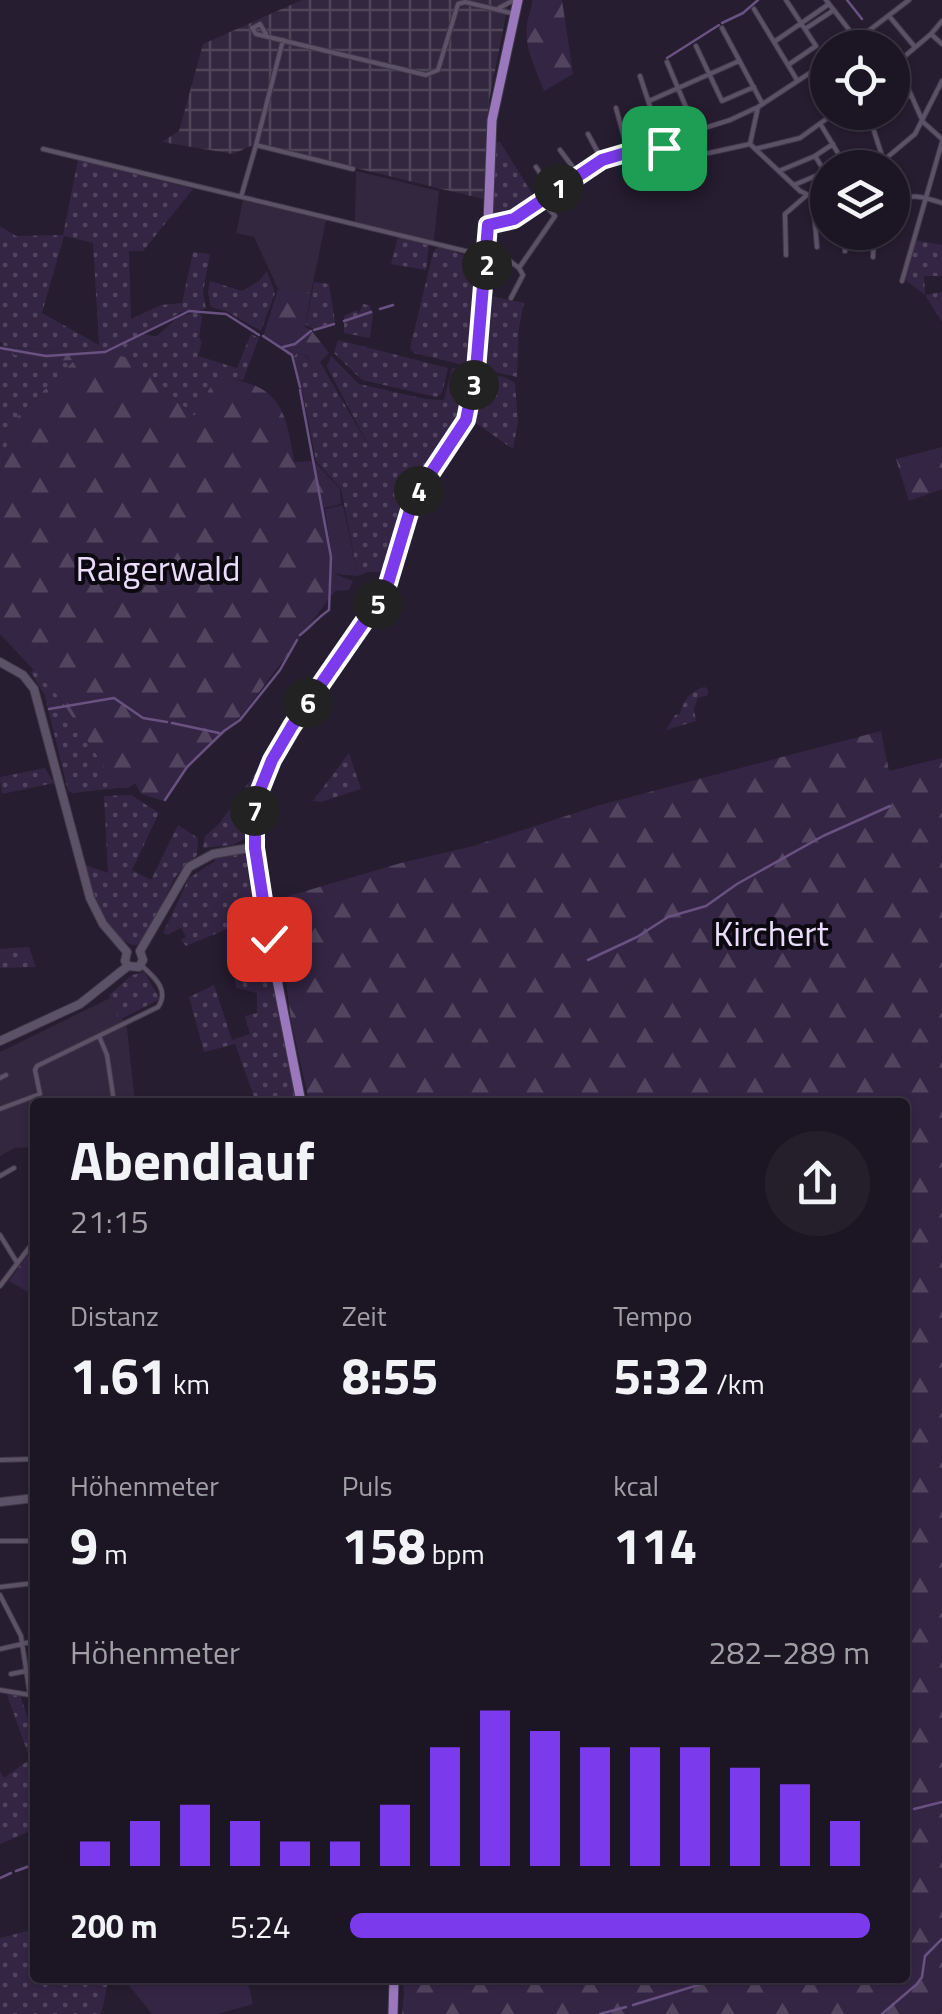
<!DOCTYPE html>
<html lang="de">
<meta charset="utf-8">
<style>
body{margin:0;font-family:"Titillium Web",sans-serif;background:#251f2c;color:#f1f3f6;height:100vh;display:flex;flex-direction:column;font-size:38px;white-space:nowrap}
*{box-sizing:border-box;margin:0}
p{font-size:32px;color:#a09fa6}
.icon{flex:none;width:55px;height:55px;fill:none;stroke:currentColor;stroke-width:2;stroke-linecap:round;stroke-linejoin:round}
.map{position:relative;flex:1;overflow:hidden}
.details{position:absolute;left:30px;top:1098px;width:880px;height:885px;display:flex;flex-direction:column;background:#1c1624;border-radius:10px;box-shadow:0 2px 8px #0004,0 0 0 2px #3a3541}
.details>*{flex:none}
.fabs{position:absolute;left:810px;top:30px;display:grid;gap:20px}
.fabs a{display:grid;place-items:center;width:100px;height:100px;border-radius:50%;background:#1c1624;box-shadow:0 2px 8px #0004,0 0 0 2px #3a3541;font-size:50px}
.pin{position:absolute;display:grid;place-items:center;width:85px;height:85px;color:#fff;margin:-42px;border-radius:20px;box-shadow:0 5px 15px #0006}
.km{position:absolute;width:50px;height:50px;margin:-25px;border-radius:50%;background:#222;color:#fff;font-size:28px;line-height:50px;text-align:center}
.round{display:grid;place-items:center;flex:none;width:105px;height:105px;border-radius:52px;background:#251f2c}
.headline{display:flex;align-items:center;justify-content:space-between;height:170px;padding:0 40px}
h1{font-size:55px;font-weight:700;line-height:75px}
.metrics{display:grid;grid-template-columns:repeat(3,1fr);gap:15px;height:170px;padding:10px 40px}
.metrics div{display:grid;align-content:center}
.metrics b{font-size:50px;font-weight:700}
.metrics small{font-size:28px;font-weight:400}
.metrics p{font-size:28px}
.chart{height:280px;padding:20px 40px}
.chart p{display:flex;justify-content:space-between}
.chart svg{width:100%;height:180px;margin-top:10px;stroke:#7c3aed;stroke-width:6}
ul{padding:0 40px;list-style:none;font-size:32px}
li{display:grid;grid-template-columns:160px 120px 1fr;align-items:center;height:75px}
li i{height:25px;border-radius:12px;background:#7c3aed}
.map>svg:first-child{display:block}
.built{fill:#32273e}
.industrial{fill:url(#industrial-grid)}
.grass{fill:url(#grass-dots);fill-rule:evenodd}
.forest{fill:url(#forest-firs)}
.garden{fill:#352545}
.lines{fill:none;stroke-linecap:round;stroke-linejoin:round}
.stream{stroke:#695181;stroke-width:2.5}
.street-casing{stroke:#3f3847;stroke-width:6}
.secondary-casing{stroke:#3f3847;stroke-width:10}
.primary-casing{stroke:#3f3847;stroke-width:11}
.street{stroke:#5c5267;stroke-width:4}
.secondary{stroke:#5c5267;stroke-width:8}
.primary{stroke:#9b78bd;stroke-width:9}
.route-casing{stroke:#fff;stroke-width:20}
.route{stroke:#7c3aed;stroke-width:12}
.labels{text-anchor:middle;stroke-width:8;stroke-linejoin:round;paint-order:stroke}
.park-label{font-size:35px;fill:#eadcfa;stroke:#0d0911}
</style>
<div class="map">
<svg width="942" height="2014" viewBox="0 0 942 2014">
<defs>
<pattern id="industrial-grid" width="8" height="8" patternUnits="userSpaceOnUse" patternTransform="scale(2.5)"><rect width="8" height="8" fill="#32273e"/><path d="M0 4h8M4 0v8" fill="none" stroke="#4f4559"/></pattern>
<pattern id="grass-dots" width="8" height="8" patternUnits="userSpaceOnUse" patternTransform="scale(2.5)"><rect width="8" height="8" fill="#352545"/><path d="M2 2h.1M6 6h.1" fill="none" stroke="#52445f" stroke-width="1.8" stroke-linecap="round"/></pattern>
<pattern id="forest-firs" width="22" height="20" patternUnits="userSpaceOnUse" patternTransform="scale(2.5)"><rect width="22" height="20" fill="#352545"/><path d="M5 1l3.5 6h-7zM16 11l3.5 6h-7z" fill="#52445f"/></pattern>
</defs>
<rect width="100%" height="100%" fill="#261d30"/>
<path class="built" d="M356,171L439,191L434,241L355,222Z
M243,200L326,220L311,293L288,287L278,289L254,237L236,233Z
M112,997L127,1028L135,1102H35V1147L15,1148L0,1156V1052Z"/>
<path class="industrial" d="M302,0H509L489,101L483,199L261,145H253L233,154L162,142L179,131L203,44Z"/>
<path class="grass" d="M500,142L535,198L514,211L510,208L501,215L504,222L499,223L492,210L494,143Z
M78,160L193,189L143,251H129L131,319L161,305L182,303L193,252L210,254L203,292L206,309L181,312L144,334L156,337L179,316L199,312L202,317L199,337L202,342L198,356L237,368L251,334L259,338L243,380L219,379C205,390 205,402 194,416L133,358L120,356L115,349L80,353L4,346L0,341V226L16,236L63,235ZM64,236L93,243L99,345L42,313Z
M398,237L429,244L426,270L391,264Z
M915,240L942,245V276H924L925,295L942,292V322L925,295L904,279Z
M438,246L483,262L471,367L414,353L410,348L433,253Z
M267,271L275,293L261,331L226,311L211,307L208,292L210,281L242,291L259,281Z
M314,282L329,284L335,322L314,329L306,325Z
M490,296L524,303L519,327L517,377L482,369Z
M363,304L369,305L373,313L370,338L344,333V316L356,310L359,313Z
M338,340L448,368L442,393L437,397L427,395L362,380L334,353Z
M5,352L38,361L76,359L13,421L0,473V355Z
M299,352L308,358L313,368L320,362L371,450L327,367L331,356L359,384L425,399L444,400L452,368L472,370L461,421L424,476C391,490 400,544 384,572H368L358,576L341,489L316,461L302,390H299L301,385L294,356Z
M481,372L507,378L515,383L518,422L513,449L473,421Z
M34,670L60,698L118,788L73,793L68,791L45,696L31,672Z
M704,687L708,689V695L698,698L694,709L696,721L666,730L675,715L680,714C683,700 691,691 704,687Z
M270,753L251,809L247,837L233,845L203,848L205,836L219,824Z
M349,753L361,789L321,802L313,801Z
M45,768L54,783L2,794L0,777Z
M131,795L159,813L132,870L151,880L178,825L198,838L197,855L176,876L147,934L137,945H132C103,931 94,894 85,865L108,873L104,796Z
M236,853L249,854L253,862L298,1102H256L235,1044L204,1052L189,997L214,985L232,1040L250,1034L245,1016L257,1013V993L236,988L227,929L186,946L181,940L186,937L181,928L167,935L163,933L189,878L215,861L212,856Z
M29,947L36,967L0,968V949Z
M144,972L160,999L119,1020L109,995L132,975Z
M6,1692L20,1695L35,1739V1829L0,1844V1771L4,1778L30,1759Z
M31,1930L35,1934V1978H109L101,2014H0V1938Z"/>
<path class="forest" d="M532,0H562L573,74L544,91C537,71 523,46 527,24C528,16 532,10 532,0Z
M288,287L311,293L305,327L311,330L329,353L313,369L308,357L299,352L292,357L263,337L278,289Z
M0,346L80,353L115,349L120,356L133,358L194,416C205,402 205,390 219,378C278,383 286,407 294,462L314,461L340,489L341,504L324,508L334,574L353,581L349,590L335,591L242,715L187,767L164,801L141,794L135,783L128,788H118L60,698L0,634V473L13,421L75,360L38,361L5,352L0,355Z
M942,447V489L909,501L896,459Z
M881,731L889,771L942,758V2014H402L404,1992L402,1978H905V1102H636L633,1097L611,1102H309L291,1020L275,900L401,863L473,846L600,805Z
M35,1244V1296L9,1281Z"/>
<path class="garden" d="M343,505L358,576L334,574L325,509Z
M123,1978H247L253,2004L218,2014H152Z"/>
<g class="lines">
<path class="stream" d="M847,0L862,19
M722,23L743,13L758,0
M667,58L719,25
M380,309L393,305
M344,321L371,312
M314,330L334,324
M263,336L292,355L300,387
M283,347L295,344L311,331
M0,348L46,356L105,352L189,311L226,314L259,335
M300,635C311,627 317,618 329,610L331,557L300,390
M49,709L114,698L143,718L167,722
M172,723L219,733
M165,800L187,767L224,731L240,720L280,670L297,640
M588,960L637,937L668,917L706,906L737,884L823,836L890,806
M914,1809L942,1802
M16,1871L35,1864
M0,1878L11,1873
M633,2005L721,1978
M600,2014L626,2007
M882,2014L917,1984L922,1977L925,1956L942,1939"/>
<g class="street-casing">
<path id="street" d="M786,0L816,46L788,65
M826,0L857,40
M499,8L514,0
M754,9L797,80
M889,16L915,47
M252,28L256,34L426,75L438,70L458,4L465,2L515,14
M253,28L260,24L266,34
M722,28L762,103
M805,29L834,10
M931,34L942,44
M774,42L829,4
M696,46L722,101L754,87
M846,48L909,0
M667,62L696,131
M897,63L923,122L942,139
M892,67L931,34L942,21
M640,76L666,155L709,153L750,144
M649,101L739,61
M758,107L750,144L800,191L828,204
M616,108L628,152
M864,112L873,128L886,168
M892,112L910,94
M821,125L847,168
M873,128L892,112
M588,134L602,160
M256,145L283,40
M43,149L486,256
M755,149L800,138L836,112
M560,150L578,174
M884,160L915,134L942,81
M536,167L553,192
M779,171L815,156
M794,185L825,172L815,156L833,144
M241,197L256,145L353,169
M813,199L817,247
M892,205C908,191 924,197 942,203
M488,225L514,219L603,160L730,120L758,107L828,61
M844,232L845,251
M497,251L519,268L555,216L543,202
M786,255L785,214L807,195
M873,257L874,232
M902,281L942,142
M511,298L523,275L519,268
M99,1036L107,1055L114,1102
M0,1078L6,1075
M0,1109L40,1094L35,1070L37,1066L158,1007C170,990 154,977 141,965
M0,1176L14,1168
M0,1235L16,1261
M0,1286L35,1240
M0,1460L35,1459
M0,1541H35
M0,1587L35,1583
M0,1595L21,1636L30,1695
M0,1649L35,1641
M11,1674L26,1671
M0,1690L30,1695
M34,1698L35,1704"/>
</g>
<g class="secondary-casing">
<path id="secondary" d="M0,662L23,675L34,689L90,898L103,924L127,952L125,961L128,966
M0,1041L80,1004L128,966L139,967L143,960L140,951L189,867L213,854L255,847
M0,1502L35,1498"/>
</g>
<g class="primary-casing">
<path id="primary" d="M301,1102L269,939L255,847V810L266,773L278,749L378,606L394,571L413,500L466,420L486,274L492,120L518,0
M393,2014L394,1978"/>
</g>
<use href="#street" class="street"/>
<use href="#secondary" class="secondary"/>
<use href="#primary" class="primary"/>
</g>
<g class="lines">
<g class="route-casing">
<path id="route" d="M269,939L255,848V810L260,790L272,760L292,726L386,590L413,500L466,420L476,370L488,225L514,219L602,160L663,142L664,148"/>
</g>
<use href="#route" class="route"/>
</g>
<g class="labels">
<g class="park-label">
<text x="158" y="581">Raigerwald</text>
<text x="771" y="946">Kirchert</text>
</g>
</g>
</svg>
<div class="fabs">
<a><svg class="icon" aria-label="locate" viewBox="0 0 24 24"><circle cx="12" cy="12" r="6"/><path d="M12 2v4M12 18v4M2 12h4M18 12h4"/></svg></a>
<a><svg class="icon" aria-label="layers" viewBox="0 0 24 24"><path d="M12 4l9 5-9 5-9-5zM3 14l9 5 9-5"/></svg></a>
</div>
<div class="pin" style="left:664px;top:148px;background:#1e9e55"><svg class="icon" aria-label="arrive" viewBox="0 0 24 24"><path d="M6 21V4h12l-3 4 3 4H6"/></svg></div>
<div class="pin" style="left:269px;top:939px;background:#d93025"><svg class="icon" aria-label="check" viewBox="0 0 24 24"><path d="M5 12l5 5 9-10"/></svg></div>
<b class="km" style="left:559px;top:188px">1</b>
<b class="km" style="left:487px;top:265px">2</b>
<b class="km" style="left:474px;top:385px">3</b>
<b class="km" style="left:419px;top:491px">4</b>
<b class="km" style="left:378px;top:604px">5</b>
<b class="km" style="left:308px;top:703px">6</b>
<b class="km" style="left:255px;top:811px">7</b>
<section class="details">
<div class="headline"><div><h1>Abendlauf</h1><p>21:15</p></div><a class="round"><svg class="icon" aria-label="share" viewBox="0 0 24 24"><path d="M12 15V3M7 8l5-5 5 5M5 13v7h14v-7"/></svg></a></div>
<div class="metrics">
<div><p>Distanz</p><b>1.61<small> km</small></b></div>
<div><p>Zeit</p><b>8:55</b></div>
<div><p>Tempo</p><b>5:32<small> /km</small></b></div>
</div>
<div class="metrics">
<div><p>Höhenmeter</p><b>9<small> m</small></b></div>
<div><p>Puls</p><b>158<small> bpm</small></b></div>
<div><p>kcal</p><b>114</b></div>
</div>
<div class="chart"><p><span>Höhenmeter</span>282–289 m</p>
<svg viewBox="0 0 160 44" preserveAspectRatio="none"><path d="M5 44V38M15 44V33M25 44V29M35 44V33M45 44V38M55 44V38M65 44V29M75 44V15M85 44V6M95 44V11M105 44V15M115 44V15M125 44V15M135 44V20M145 44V24M155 44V33"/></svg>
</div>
<ul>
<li><b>200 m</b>5:24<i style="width:100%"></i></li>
</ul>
</section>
</div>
